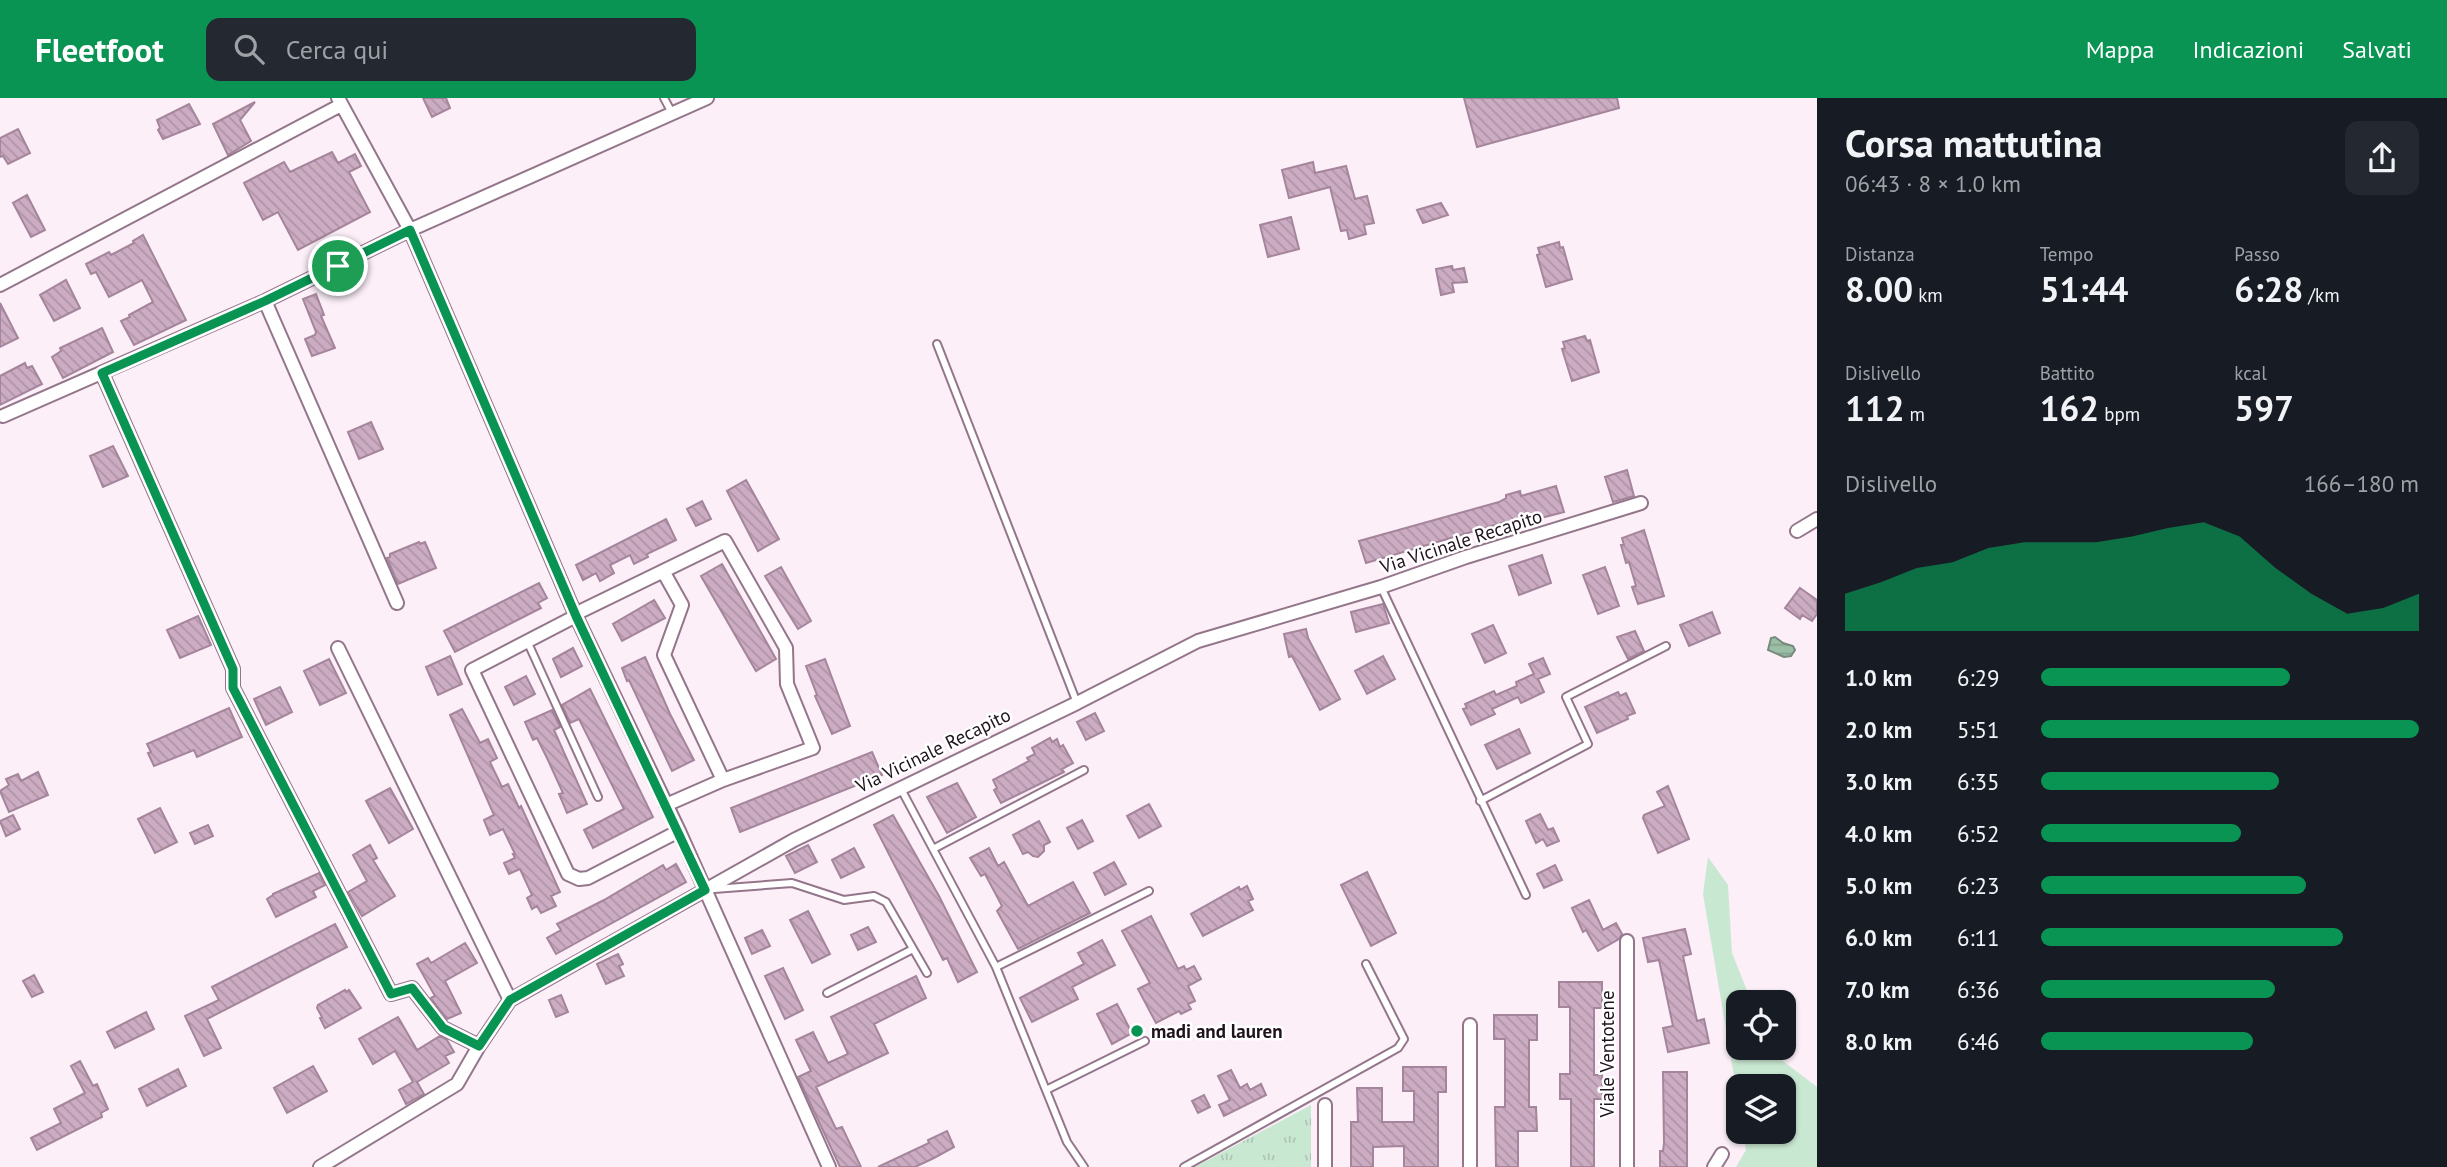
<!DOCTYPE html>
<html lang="it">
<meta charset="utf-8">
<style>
body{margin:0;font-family:"PT Sans",sans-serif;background:#242831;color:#f1f3f6;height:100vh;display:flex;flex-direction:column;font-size:26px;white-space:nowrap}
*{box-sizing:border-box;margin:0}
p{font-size:23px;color:#9ea1a6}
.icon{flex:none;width:38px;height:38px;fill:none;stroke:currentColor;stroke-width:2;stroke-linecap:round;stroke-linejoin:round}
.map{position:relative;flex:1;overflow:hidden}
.side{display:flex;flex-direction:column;background:#171b24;width:630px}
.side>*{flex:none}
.fabs{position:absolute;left:1726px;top:892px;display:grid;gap:14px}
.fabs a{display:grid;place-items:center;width:70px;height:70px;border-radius:14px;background:#171b24;box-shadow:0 2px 5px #0004;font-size:35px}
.pin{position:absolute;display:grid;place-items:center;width:60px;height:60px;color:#fff;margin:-30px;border:4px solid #fff;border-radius:50%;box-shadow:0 2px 7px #0007}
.round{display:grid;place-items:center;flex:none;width:74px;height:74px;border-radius:14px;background:#242831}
.head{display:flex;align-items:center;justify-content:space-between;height:119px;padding:0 28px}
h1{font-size:38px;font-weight:800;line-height:52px}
.stats{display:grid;grid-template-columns:repeat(3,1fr);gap:10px;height:119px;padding:7px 28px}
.stats div{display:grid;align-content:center}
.stats b{font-size:35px;font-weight:800}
.stats small{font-size:19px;font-weight:400}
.stats p{font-size:19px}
.chart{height:196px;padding:14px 28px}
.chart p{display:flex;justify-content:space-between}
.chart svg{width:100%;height:126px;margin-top:7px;fill:#099453;opacity:.7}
ul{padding:0 28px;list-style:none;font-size:23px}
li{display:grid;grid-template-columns:112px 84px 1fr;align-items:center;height:52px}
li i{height:18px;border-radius:9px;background:#099453}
header{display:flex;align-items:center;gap:42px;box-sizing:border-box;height:98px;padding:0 35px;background:#099453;color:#fff}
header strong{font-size:33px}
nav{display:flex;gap:38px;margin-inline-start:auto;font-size:24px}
.search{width:490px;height:63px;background:#242831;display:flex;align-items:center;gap:18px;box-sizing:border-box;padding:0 24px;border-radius:14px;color:#9ea1a6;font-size:26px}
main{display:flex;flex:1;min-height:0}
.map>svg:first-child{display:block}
.grass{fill:#c9e8d2}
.park{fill:url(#park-tufts)}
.water{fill:url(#water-rules);stroke:#768b7c;stroke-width:2}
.building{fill:url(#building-back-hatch);stroke:#a4859b;stroke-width:2}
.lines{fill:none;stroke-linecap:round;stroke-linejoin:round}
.lane-casing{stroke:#94768b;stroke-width:10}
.street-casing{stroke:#94768b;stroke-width:16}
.lane{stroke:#fff;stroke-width:6}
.street{stroke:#fff;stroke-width:12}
.route-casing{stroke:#fff;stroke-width:14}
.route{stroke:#099453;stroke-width:9}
.poi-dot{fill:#099453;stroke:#fff;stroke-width:2.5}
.labels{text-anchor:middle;stroke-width:5;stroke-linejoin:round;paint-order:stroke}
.street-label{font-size:19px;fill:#1e131b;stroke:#fff}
.poi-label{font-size:19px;font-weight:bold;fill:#1e131b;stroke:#fff;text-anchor:start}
</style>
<header>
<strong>Fleetfoot</strong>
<div class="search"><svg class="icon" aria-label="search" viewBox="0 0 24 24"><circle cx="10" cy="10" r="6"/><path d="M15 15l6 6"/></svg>Cerca qui</div>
<nav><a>Mappa</a><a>Indicazioni</a><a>Salvati</a></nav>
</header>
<main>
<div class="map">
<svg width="1817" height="1069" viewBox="0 0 1817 1069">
<defs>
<pattern id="park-tufts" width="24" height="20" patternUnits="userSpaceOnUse" patternTransform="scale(1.75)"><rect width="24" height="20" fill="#c9e8d2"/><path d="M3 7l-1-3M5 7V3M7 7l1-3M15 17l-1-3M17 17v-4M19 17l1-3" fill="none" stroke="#acc6b4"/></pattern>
<pattern id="water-rules" width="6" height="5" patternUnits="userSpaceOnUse" patternTransform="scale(1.75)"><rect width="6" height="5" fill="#9bbea6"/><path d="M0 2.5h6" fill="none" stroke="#85a28e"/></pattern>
<pattern id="building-back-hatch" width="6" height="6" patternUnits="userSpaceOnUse" patternTransform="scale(1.75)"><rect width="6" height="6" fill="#ccacc2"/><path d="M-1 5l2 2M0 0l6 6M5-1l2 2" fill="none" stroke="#af93a6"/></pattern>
</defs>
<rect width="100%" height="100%" fill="#fceff8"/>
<path class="grass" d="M1708,759L1728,787L1732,855L1752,905H1738V950H1766L1817,989V1069H1736L1746,1052L1743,1034H1783V989H1738V1002L1703,796Z"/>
<path class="park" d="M1311,1007V1069H1195Z"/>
<path class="water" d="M1775,539L1783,545L1793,548L1795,552L1791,558L1784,559L1768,552L1771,540Z"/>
<path class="building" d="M423,0H446L450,10L432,19Z
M1464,0H1617L1619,10L1477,49Z
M255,4L240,22L251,43L228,57L213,26Z
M189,6L200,26L163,41L158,32L160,30L157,22Z
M18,31L30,55L8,66L3,58L0,59V40Z
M332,54L338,65L355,56L361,68L349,74L370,114L298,152L278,114L263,122L244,85L284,64L290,74Z
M1313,64L1315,75L1346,68L1355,101L1367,98L1374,125L1364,127L1366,136L1349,141L1347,132L1341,133L1330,89L1289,100L1282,72Z
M27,97L45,132L31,139L13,105Z
M1441,105L1448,117L1423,125L1417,112Z
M1291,119L1299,151L1268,159L1260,127Z
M143,137L186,222L134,247L121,223L130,219L129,217L153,204L142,182L109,199L96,174L91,176L86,166L109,154L111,157L134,145L133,143Z
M1559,144L1560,150L1563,149L1572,181L1546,189L1537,157L1540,156L1538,150Z
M1452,168L1453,172L1464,170L1467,184L1452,185L1454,194L1441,197L1436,171Z
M66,182L80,210L54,223L40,197Z
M316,196L324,217L321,218L335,250L312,258L305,241L315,237L316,234L303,201Z
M0,205L18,240L0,249Z
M102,230L113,254L63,280L52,259L61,253L60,250Z
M1585,238L1587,243L1590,242L1599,274L1572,283L1562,251L1565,250L1563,244Z
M25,265L27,270L32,268L42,286L0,307V278Z
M371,324L383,351L359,361L348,334Z
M113,348L128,378L103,389L90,358Z
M1627,372L1634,398L1613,404L1605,379Z
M746,382L779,441L758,453L727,393Z
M1556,388L1564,414L1506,429L1505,424L1366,465L1359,443L1499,404L1506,400V397L1520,393L1521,398Z
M702,403L711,421L696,428L687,411Z
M666,421L676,442L647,456L648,459L634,466L630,457L610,467L614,475L600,483L596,475L583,482L576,467Z
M1644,432L1664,498L1638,506L1632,489L1636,488L1629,464L1626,465L1621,447H1624L1622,440Z
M419,444L420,446L425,444L436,470L398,486L387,460L390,459V456Z
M1542,457L1551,485L1519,497L1509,468Z
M722,466L776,561L756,573L701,478Z
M781,469L811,523L798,531L765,478Z
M1605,469L1619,508L1598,516L1583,477Z
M539,485L547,500L538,505L541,510L455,554L444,533Z
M1800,490L1817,502V516L1812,523L1802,517L1800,521L1785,510Z
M654,502L665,520L622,543L613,526Z
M1383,506L1389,525L1356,534L1351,514Z
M1712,514L1720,535L1689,548L1680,527Z
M198,518L211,547L180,560L167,532Z
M1493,527L1506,555L1485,565L1472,536Z
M1306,531L1308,540L1340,601L1320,612L1292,558L1289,559L1284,536Z
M1635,533L1644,553L1628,561L1617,539Z
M573,550L582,568L561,579L553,561Z
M450,558L462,586L438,597L426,569Z
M1383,558L1395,581L1367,596L1355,573Z
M645,559L670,616L694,662L672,673L629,582L627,583L622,570Z
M1543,560L1550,576L1538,581L1544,594L1521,605L1518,599L1492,611L1495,616L1471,627L1463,611L1467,610L1465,606L1494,593L1496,597L1517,588L1516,584L1534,576L1529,566Z
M329,561L346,595L320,607L304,573Z
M825,561L850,628L832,636L815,598L817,597L806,568Z
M526,578L535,596L514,607L505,589Z
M280,589L292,614L266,627L254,601Z
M590,591L653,719L593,750L584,732L624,711L579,621L570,625L562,607Z
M1618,594L1620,598L1626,595L1635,615L1627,618L1628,621L1597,635L1585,609Z
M229,610L242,639L197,659L194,652L154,668L148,655L151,654L147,646Z
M462,611L480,645L488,641L497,660L490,664L502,689L508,686L519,710L521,708L560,794L551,798L556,808L541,815L537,808L532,811L527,800L532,797L520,771L509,776L504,765L515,760L513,756H515L503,731L490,737L484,722L494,717L450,617Z
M552,612L560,629L554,632L587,706L567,715L559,696L563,695L547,660L537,640L533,642L525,624Z
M1095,615L1104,633L1086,642L1077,624Z
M1519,631L1530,655L1497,671L1485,647Z
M1050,640L1052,644L1057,641L1060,649L1063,647L1073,665L1062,671L1064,674L1001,705L994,692L997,690L993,682L1029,663L1027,660L1035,656L1032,650Z
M872,654L882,677L740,734L731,710Z
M38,674L48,697L9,714L0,693L9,687L6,681L18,676L21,683Z
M957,685L976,719L947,735L927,699Z
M1668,688L1689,741L1658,755L1643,720L1644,717L1665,708L1657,694Z
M390,690L413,731L389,745L366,703Z
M1149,706L1161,728L1139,740L1127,718Z
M160,710L177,744L155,755L138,721Z
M1540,716L1548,732L1553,730L1559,743L1547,748L1543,741L1536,745L1526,723Z
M13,717L20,731L6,738L0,723Z
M893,717L939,798L977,874L958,884L947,860L943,862L874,727Z
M1082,722L1093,743L1078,751L1067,730Z
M1039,723L1050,744L1044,747V753L1038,759L1033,758L1028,754L1023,756L1013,737Z
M208,727L213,738L195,746L190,735Z
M370,747L377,760L373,762L395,798L362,818L348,794L367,783L353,757Z
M808,747L817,764L795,775L786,758Z
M854,750L864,769L841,780L832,762Z
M989,750L998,768L1004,764L1028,808L1073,784L1090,815L1018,851L997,813L1002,808L985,776L981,778L970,760Z
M1114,764L1126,786L1105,797L1094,775Z
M676,766L686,784L556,856L547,840L561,832L557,826L604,802L663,767L666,772Z
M1555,767L1562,782L1544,790L1537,776Z
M1367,774L1396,835L1371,848L1341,787Z
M319,775L325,787L313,793L316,799L276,819L267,801L273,797V796Z
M1247,788L1253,801L1248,803L1253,812L1203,838L1191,816L1239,789L1240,792Z
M1589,802L1603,832L1616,825L1622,836L1619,841L1598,853L1586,832L1583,834L1572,810Z
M808,813L830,856L812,865L790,822Z
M1151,818L1178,871L1184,868L1186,872L1194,868L1201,881L1188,888L1195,903L1188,906L1191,911L1181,916L1179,913L1156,925L1138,891L1150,885L1122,833Z
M335,826L347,849L207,921L221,950L204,958L185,918L219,902L212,889Z
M868,829L876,844L858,852L851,837Z
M1685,831L1691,856L1683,858L1697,923L1704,921L1709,945L1668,954L1663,930L1673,928L1659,862L1648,864L1643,840Z
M762,832L770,848L752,856L745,840Z
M1102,842L1115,867L1072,889L1078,901L1032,924L1020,900L1084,866L1078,855Z
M465,845L477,865L445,883L461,915L447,921L433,903L431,900L435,898L417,866L428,860L431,865Z
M618,856L623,866L619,868L624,878L606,886L597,866Z
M783,870L803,912L785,921L765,878Z
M34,877L43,894L32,899L23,883Z
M916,878L926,900L874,926L888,955L816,989L836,1031L842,1029L861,1069H840L798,979L811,973L796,942L813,934L828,965L848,956L831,919Z
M1559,884H1602V910H1594V977H1602V1001H1594V1069H1571V1001H1560V976H1570V909H1559Z
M345,892L346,894L349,892L361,910L325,930L320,920L322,919L317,910L318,907Z
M561,897L568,914L556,919L549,902Z
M1117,906L1132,935L1112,946L1097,916Z
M146,914L154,931L115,950L107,934Z
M1494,917H1537V942H1529V1009H1536L1537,1033H1518V1069H1496L1495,1009H1505V941H1494Z
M398,919L417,952L440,938L447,942L454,954L445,958L449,965L417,984L424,996L406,1006L399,992L413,984L395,953L373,966L359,941Z
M80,963L93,988L97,986L108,1011L101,1015L102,1019L37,1052L31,1040L61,1025L54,1011L85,995L71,968Z
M313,968L327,993L287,1015L274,990Z
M1403,969H1446V994H1438V1069H1404V1048L1373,1049V1069H1351V1024H1358L1357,990H1382V1024H1414V993H1403Z
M178,971L186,988L147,1008L139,991Z
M1231,972L1240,990L1247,986L1250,992L1261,986L1266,997L1224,1018L1219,1007L1230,1002L1218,978Z
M1663,974H1687V1069H1660V1053H1663L1664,1045Z
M1204,997L1210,1009L1198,1015L1192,1003Z
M947,1033L954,1049L934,1060L915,1069H878L929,1045L928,1042Z"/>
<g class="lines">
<g class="lane-casing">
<path id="lane" d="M664,0L672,15
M937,246L1077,605
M1381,489L1526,797
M528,545L598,699
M901,691L996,869L1067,1044L1084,1069
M1480,703L1588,646L1566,599L1666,548
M933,751L1084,672
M714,791L792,785L844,802L874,798L886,804L927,875
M996,869L1149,793
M827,895L913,851
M1046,992L1145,943
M1184,1069L1398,950L1404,941L1366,866"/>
</g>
<g class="street-casing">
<path id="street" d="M338,0L410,132L576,518L679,733L829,1069
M0,187L341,7
M265,203L397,505
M102,275L233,571V590L391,896L412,890L443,930L479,948
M3,318L265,203L410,132L707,0
M1797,433L1817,421
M663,473L682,507L664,557L723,682
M575,516L725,443L786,550L787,586L813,650L723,682L666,707
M576,518L472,572L568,776L579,781L588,780L679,733
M338,550L510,902
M320,1069L457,986L479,948L510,902L794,742L1077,605L1198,543L1381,489L1466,459L1641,405
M1325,1069V1007
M1470,1069V927
M1627,1069V843
M1714,1069L1722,1056"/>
</g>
<use href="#lane" class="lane"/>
<use href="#street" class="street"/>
</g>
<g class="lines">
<g class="route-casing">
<path id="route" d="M410,132L576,518L705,792L510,902L479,948L443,930L412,890L391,896L233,590V571L102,275L265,203Z"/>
</g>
<use href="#route" class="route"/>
</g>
<circle class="poi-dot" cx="1137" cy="933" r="7"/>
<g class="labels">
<g class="street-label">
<text transform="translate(1461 443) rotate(-18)" y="7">Via Vicinale Recapito</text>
<text transform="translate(933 652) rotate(-26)" y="7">Via Vicinale Recapito</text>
<text transform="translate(1607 956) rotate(-90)" y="7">Viale Ventotene</text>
</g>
<g class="poi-label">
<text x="1151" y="940">madi and lauren</text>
</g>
</g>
</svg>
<div class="fabs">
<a><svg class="icon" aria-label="locate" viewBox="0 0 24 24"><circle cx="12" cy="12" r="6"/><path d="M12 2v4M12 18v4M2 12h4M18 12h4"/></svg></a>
<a><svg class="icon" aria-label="layers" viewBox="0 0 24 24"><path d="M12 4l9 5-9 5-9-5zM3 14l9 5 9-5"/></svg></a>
</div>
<div class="pin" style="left:338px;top:168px;background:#1e9e55"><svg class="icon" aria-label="arrive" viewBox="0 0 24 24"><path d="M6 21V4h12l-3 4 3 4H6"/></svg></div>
</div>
<section class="side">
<div class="head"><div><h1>Corsa mattutina</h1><p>06:43 · 8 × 1.0 km</p></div><a class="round"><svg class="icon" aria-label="share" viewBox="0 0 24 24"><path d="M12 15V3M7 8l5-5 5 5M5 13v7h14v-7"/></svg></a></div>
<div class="stats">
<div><p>Distanza</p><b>8.00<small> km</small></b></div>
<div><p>Tempo</p><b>51:44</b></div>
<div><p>Passo</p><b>6:28<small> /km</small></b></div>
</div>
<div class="stats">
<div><p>Dislivello</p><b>112<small> m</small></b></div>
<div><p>Battito</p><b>162<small> bpm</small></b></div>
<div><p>kcal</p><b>597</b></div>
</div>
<div class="chart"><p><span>Dislivello</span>166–180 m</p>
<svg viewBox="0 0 160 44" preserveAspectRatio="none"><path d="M0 44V31L10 27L20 22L30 20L40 15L50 13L60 13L70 13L80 11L90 8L100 6L110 11L120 22L130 31L140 38L150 36L160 31V44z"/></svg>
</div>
<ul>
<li><b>1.0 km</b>6:29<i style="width:66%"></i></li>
<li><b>2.0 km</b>5:51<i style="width:100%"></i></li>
<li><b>3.0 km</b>6:35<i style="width:63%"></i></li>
<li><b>4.0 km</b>6:52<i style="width:53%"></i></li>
<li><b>5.0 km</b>6:23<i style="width:70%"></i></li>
<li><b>6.0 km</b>6:11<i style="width:80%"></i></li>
<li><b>7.0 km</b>6:36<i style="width:62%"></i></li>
<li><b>8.0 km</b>6:46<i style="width:56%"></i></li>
</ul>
</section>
</main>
